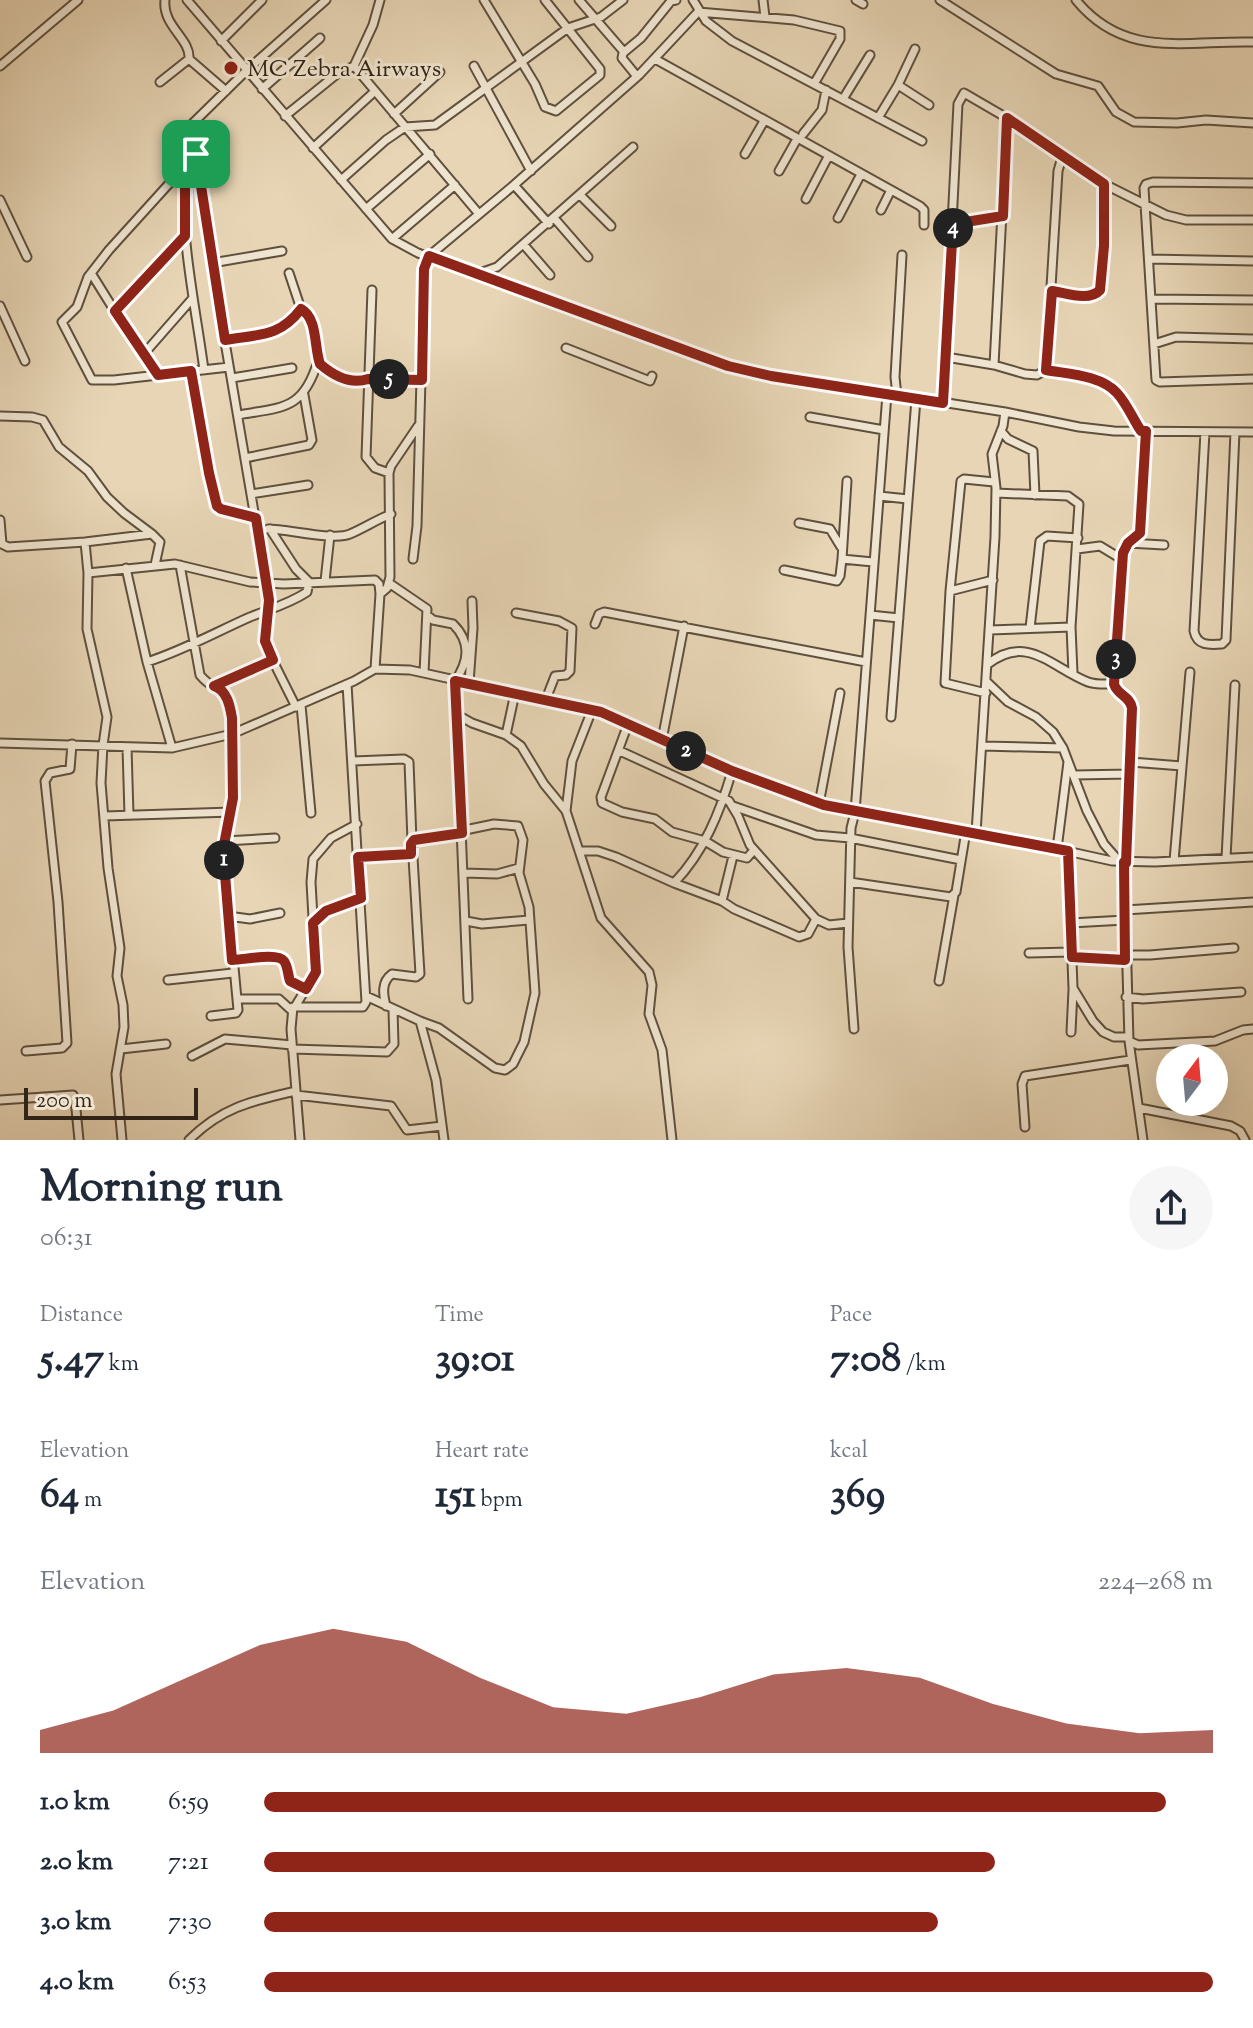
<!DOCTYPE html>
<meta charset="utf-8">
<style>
body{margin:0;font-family:"Sorts Mill Goudy",serif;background:#f6f6f7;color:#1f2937;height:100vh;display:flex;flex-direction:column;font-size:30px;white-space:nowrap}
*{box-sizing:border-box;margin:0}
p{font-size:26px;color:#747a83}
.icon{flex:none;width:44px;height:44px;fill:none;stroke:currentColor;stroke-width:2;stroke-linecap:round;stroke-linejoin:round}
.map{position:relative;height:1140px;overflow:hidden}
.drawer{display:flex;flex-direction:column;background:#fff;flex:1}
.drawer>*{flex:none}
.needle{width:52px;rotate:16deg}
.buttons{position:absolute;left:1156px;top:1044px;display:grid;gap:16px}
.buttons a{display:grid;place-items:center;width:72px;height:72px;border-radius:50%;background:#fff;box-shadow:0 8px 32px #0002;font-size:40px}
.scale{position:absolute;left:24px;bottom:20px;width:174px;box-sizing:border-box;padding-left:8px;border:4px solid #322417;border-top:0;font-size:22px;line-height:28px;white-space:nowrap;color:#322417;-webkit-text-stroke:6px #efe4cf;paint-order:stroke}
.pin{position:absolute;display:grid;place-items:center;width:68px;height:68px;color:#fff;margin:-34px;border-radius:16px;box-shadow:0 4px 12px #0006}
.km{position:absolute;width:40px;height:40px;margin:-20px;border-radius:50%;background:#222;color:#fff;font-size:22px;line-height:40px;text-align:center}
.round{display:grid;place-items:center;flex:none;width:84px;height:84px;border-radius:42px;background:#f6f6f7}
.head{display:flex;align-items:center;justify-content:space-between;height:136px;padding:0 40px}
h1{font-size:44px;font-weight:700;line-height:60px}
.stats{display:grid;grid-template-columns:repeat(3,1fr);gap:12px;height:136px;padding:8px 40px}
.stats div{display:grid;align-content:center}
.stats b{font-size:40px;font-weight:700}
.stats small{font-size:22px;font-weight:400}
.stats p{font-size:22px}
.chart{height:224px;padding:16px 40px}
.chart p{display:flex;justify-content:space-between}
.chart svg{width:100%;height:144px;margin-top:8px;fill:#8f2418;opacity:.7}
ul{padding:0 40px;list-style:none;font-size:26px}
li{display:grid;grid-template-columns:128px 96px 1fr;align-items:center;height:60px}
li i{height:20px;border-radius:10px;background:#8f2418}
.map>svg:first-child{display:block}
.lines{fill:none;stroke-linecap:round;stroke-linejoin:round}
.minor-casing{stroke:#5f503e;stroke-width:11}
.minor{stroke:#efe4cf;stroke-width:7}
.route-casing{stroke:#fff;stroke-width:16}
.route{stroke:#8f2418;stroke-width:10}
.poi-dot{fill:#8f2418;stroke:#efe4cf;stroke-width:3}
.labels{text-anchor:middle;stroke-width:6;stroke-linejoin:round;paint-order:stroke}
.poi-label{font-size:24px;fill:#322417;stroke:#efe4cf;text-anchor:start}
</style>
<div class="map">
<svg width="1253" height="1140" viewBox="0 0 1253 1140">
<rect width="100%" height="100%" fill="#e7d5b5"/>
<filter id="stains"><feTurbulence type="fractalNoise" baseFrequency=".0025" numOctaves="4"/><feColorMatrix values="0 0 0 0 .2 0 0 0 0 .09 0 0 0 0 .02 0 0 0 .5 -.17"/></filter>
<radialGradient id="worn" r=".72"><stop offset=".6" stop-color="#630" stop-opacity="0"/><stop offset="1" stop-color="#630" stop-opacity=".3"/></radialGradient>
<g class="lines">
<g class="minor-casing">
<path id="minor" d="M165,0C162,26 191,39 189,59L226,91
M187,0L392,239L418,253L661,343L749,372L1005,412L1079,427L1114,431L1253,432
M484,0L535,84L545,107L556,111L600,75V69L545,0
M579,0L624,52
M693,0L706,21L732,41L922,141
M763,0L765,17
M856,0L863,4
M940,0L1056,74L1098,86L1116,112L1134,122L1177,123L1206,120L1253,123
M1076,0C1125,60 1186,40 1253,42
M221,41L262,0
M655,59L920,206L924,210V225
M0,66L78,0
M354,66L479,214
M474,66L531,171
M639,75L635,74L622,58L623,53L641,38L671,1L676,0
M160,82L189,59
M898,85L929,105
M262,89L320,38
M843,99L870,55
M394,114L440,72
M285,116L337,74L354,66L373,25L380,0
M878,118L898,85L915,49
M803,134L822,110L826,90
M313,148L374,92
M196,154L109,250L88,277L77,307L62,322L92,380H114L229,367
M745,154L764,121
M185,166C179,235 195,302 204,370
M779,171L797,139
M341,180L386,140L405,127L435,125L568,28L601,17L623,0
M1253,183L1153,182L1146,184L1144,188L1156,380L1160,382L1253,379
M514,185L549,224
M581,196L611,226
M806,199L828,157
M0,200L27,257
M366,209L430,154
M881,210L891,190
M838,218L861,174
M555,219L588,257
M953,224L1003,216
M392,239L455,185
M524,245L550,275
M1149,259L1253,261
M212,263L282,251
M91,273L139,350L158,375
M289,273L301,309L309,315L318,344V361L323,366L333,374L354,381L422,380
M477,274L497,267L633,147
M372,290L366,457L375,468L389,473
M1052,291L1089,297L1099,292L1104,246V184
M1151,299L1253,300
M0,306L25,361
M115,311L185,237
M225,340C258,334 279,338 301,309
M1154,344L1176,337L1253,339
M566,348L650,381L652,376
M143,355L192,299
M946,357L994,365L1025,374L1037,375L1046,370L1083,377L1111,387L1124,402L1141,431
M994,365L1007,118
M1046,370L1058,171L1062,157
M191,371L209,473L217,506L221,509L256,518
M232,378L292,368
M897,396L895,377L902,255
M943,403L958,104L964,93L1007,118L1104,184L1166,215L1186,220H1253
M238,415C284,407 303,410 318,361
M0,416L32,417L43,420L59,447L88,471L107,497L124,513L152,534
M810,417L884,430
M1001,431L1008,439L1033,451L1035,495
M1205,432L1194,631C1197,646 1209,645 1222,644L1226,640L1235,432
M245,458L309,445L312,440L304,395
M847,481L842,559L873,562
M996,493L1068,496L1079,504L1071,627L1073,673
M251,494L308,485
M879,496L908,499
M0,520L2,544L8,547L85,542L152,534L160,542L155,565
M799,523L830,529L841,547
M268,529C288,529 334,541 350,534C364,528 376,520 391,514
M85,542L88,573L87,629L107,717L103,745L101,783L108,868L120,948L117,976L123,1005L124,1027L116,1074L122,1140
M1128,543L1164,545
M1077,549L1100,546L1123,560
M413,559L417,526L424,269L429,256L514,185L639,75L698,12L794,20L840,31V39L814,84
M180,565L200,675C217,696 227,681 232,718L233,798L223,850L238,1010L236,1013L211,1016
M126,568L147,662L172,748
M784,570L837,581L840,576L842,559
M88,573L175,564L250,582L284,584L375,580L379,584L380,594L375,669
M325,581L330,535
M389,583L427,609L424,673
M950,591L993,580
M380,594L387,588L390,577L389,473L391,466L418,426
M516,613L559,621L572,628L570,671L566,675L555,676L546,699
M427,615L433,620L453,624C471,642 469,661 455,681L468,999
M870,615L899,618
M595,624L599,614L604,612L866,662
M1030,628L1040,541L1047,536L1078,538
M990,630L1071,627
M147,662C184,650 216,632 250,617C270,609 289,604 307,592L309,582L296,569L270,529
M988,664C1027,633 1052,668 1088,682C1096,685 1105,684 1114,684
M987,682L1008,702L1036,717L1053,732L1063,748L1087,811L1104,844L1119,861
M469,683L473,628L472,601
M214,686L273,660
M986,693L945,683L950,591L961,481L964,479L994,482
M301,705L311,813
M296,707L266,647L269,600L210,254L200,170L189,130L193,123L246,71L326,0
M456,714L472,723L506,735L521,746L544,784L566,811L601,918L649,972L652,985L649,1014L662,1050L672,1140
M891,717L916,399
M628,724L601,797L602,803L622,812L655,819L672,832L705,841L723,852L747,858L754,850
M506,735L515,693
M662,740L684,626
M0,743L172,748L232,734L354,681L375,669L410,670L601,712L732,771L824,805L1026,842L1112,861L1155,862L1253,857
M983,746L1063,748
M127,747L129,815
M620,751L729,801L738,816L750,845L816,919L829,925L848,923
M353,761L404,759L409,762L412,841
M1131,762L1182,766
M1074,775L1130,774
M819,804L840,693
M733,806L816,835L850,838L961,860
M566,811L572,761L592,710
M104,816L232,812
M976,833L995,537L996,488L992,454L1003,426L1005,412
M225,841L275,838
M1057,849L1068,762
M579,851H598L616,857L674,883L722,901L734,909L799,937L808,934L816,919
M1068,851L1073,988L1093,1021L1103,1032L1114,1037H1128
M358,857L411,854
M1226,858L1235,685
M1174,861L1190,672
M1124,862L1129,1041L1138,1045L1215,1041L1243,1030L1253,1029
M1126,863L1132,708C1130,696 1117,695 1114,684L1123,553L1140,530L1146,431
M464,873L497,874L519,868
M850,882L951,897L956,892L966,831
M674,883C704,852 720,812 732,771
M722,901L733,856
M1125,910L1253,902
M228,916L250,919L280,913
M466,921L482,924L529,920
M313,923L338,905L361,898
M1071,923L1125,920
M1029,953L1071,952
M1125,955H1150L1234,948
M1072,957L1125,960
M232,960C244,960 278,953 284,962C288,966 288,976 290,981L306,989
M168,980L233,973
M939,981L954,895
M366,996L420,1021L436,1080L444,1140
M1126,997L1143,999L1241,992
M237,999H279L291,1010
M296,1005L316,972L311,882L313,859L331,838L357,824
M386,1006C383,994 381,982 392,974L416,977L420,974L412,841L494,824L518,826L523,840L519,873L529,907L535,993L524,1042L513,1064L505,1070L495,1068L439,1028L420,1021
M854,1029L848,947L851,828L855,812L887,394
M1071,1032L1073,990
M1129,1041L1143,1140
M121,1049L166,1044
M292,1049L387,1052L394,1044L393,1010
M26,1051L62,1048L67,1043L58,902L45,781L50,773L70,769L72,744
M192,1056L225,1039L292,1045
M296,1095L391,1106L407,1130L442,1126
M0,1100L73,1095L75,1099L79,1140
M1139,1108L1231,1126L1240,1131L1245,1140
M1025,1127L1022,1084L1025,1076L1130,1060
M189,1140C222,1107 252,1101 296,1091
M300,1140L291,1029L293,1007H363L366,1002L347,684"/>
</g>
<use href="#minor" class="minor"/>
</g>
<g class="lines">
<g class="route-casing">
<path id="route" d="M1007,118L1104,184V246L1100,290C1089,302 1066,293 1052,291L1046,370C1068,374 1101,375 1117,393C1127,404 1133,419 1141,431H1146L1140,533L1128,543L1123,553L1114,684C1117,695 1130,696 1132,708L1126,863L1124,862L1125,960L1072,957L1068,851L824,805L732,771L601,712L455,681L462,833L414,840L411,844V854L358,857L361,898L326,911L313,923L316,972L306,989L290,981C288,976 288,966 284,961C277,952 244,960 232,960L223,850L233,798L232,718C230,706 227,690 214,686L273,660L265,641L269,600L256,518L221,509L217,506L209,473L191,371L158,375L115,311L185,236V166L196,154L225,340C258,334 279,338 301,309C318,318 314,348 320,364C334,376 350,385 368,379L422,380L424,269L429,256L728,366L771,376L943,403L953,224L1003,216Z"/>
</g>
<use href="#route" class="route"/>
</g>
<circle class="poi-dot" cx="231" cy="68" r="8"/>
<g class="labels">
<g class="poi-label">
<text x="247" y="76">MC Zebra Airways</text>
</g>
</g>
<rect width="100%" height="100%" filter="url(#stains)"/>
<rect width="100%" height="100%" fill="url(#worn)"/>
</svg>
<div class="buttons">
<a><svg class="needle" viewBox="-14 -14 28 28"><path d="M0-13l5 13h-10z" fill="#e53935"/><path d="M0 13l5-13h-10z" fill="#747a83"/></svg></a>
</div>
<div class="scale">200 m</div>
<div class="pin" style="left:196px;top:154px;background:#1e9e55"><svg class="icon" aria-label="arrive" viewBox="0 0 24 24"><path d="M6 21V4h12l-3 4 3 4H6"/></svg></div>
<b class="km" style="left:224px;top:860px">1</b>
<b class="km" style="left:686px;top:751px">2</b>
<b class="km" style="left:1116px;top:659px">3</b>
<b class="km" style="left:953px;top:228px">4</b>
<b class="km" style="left:389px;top:379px">5</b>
</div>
<section class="drawer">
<div class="head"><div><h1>Morning run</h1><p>06:31</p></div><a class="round"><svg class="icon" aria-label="share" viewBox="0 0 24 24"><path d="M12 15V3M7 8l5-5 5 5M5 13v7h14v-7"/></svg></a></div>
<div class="stats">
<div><p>Distance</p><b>5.47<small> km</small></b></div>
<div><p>Time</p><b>39:01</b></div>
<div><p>Pace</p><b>7:08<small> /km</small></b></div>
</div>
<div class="stats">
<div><p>Elevation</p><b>64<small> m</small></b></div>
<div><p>Heart rate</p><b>151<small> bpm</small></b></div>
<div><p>kcal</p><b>369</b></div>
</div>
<div class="chart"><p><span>Elevation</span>224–268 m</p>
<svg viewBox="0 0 160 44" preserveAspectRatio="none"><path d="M0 44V37L10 31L20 21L30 11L40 6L50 10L60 21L70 30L80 32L90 27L100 20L110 18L120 21L130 29L140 35L150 38L160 37V44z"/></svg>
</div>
<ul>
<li><b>1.0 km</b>6:59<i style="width:95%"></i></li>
<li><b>2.0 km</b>7:21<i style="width:77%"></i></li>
<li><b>3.0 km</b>7:30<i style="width:71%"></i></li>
<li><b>4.0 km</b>6:53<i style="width:100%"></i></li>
</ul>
</section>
